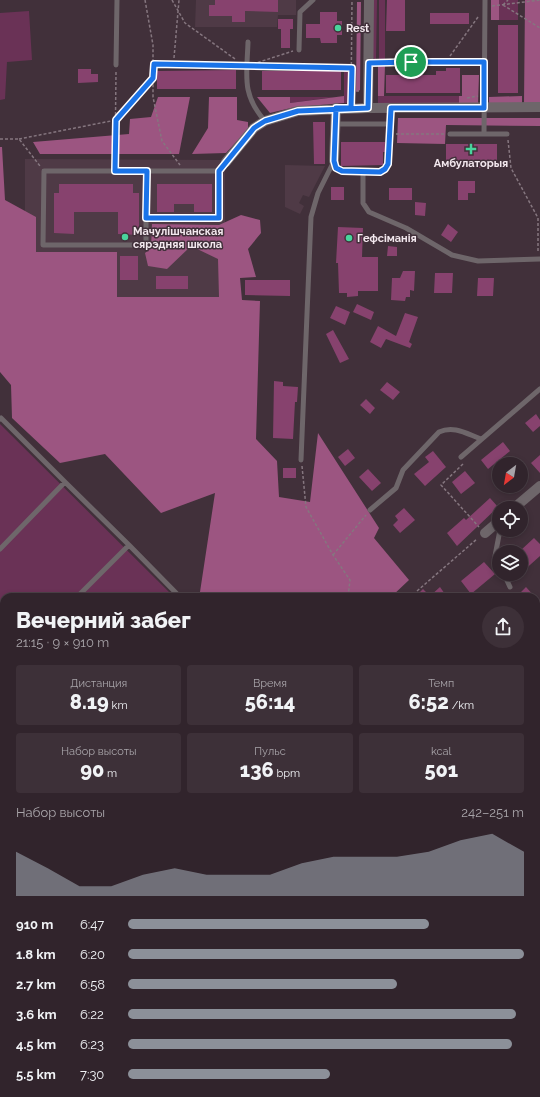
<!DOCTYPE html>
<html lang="ru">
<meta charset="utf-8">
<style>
body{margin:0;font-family:Raleway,sans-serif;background:#3d3038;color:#f1f3f6;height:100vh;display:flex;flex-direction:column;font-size:15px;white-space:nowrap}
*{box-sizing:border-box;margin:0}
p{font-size:13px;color:#a8a4a9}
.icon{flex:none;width:22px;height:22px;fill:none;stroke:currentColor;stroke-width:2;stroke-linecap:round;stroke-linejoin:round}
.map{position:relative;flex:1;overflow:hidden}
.sheet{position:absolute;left:0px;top:593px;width:540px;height:504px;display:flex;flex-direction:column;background:#31242c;border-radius:12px 12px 0 0;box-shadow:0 2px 6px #0003,0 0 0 1px #4c4148}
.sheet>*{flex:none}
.needle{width:26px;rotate:211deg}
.buttons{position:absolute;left:492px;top:457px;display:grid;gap:8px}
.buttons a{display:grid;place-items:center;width:36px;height:36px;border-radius:50%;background:#31242c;box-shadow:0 2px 6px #0003,0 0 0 1px #4c4148;font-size:20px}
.pin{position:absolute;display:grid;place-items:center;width:34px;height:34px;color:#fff;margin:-17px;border:2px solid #fff;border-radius:50%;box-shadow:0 1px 4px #0007}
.round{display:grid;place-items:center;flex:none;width:42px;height:42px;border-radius:21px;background:#3d3038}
.overview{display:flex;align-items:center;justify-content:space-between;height:68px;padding:0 16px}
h1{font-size:22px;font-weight:800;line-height:30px}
.figures{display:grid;grid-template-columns:repeat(3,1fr);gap:6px;height:68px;padding:4px 16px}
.figures div{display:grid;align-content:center;border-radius:4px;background:#3d3038;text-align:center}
.figures b{font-size:20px;font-weight:800}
.figures small{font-size:11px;font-weight:400}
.figures p{font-size:11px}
.chart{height:112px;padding:8px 16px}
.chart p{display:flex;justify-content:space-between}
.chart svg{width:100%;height:72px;margin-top:4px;fill:#8c9099;opacity:.7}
ul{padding:0 16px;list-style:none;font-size:13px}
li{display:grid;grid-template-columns:64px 48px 1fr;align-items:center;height:30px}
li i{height:10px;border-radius:5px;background:#8c9099}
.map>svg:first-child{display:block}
.built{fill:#4f3a46}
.green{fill:#6a3256}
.forest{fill:#9c5581}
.building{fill:#87426e}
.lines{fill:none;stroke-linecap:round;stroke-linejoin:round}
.path{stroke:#85767f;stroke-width:1.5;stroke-dasharray:3 2;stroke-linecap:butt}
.service{stroke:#6e666a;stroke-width:5}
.minor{stroke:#6e666a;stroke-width:10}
.tertiary{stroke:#6e666a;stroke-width:10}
.rail-casing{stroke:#ddd1d8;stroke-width:4}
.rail{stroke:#41303a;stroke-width:2.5;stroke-dasharray:8;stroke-linecap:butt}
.route-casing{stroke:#fff;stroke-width:8}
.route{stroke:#1a73e8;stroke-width:5}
.poi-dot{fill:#49d49d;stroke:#41303a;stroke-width:1.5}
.labels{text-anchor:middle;stroke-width:3;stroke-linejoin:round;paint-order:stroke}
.poi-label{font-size:11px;font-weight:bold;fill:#f3e8ee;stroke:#41303a;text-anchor:start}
</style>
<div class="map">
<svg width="540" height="1097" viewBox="0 0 540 1097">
<rect width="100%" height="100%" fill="#41303a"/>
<path class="built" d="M196,0H296V15H278L277,27H195Z
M25,159L225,160V314L25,313Z
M285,165L325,166L309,197L303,195L299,203L304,206L300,214L285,207Z
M540,672V947L536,951V675Z
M61,1093H237L243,1097H61Z
M424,1093H503L499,1097H428Z"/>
<path class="green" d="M372,0H377L376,60L372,57Z
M379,0H385V60H379Z
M499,0H518V20H499Z
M29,11L32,60L7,62L5,99L0,100V13Z
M336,65H350V103H344V72H336Z
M378,96H459V103H378Z
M290,97H334L290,103Z
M0,424L174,597H4V791H0Z
M540,962V1022L536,1026V966Z"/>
<path class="forest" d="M491,0H499V20H491Z
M525,0H540V103H524Z
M357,2H361L360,90L356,92Z
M378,65H385L384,96H378Z
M462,75H479L478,103H459V96H462Z
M344,96V103L295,107L270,113L257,97H290V103Z
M522,96V103H489V97Z
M158,97H190L179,154H40L33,142L129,134L130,119L151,117Z
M209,97H237V120L248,122V129L226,153L192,154L208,128Z
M398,118H540V126L446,125L445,144L397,143Z
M0,147H2L5,200L36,217V252H117V297H219L218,259L191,246L167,269L148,266L145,253L151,248L152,224L219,225L241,215L260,220L261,233L248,249L256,277L240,278L242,300L260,301L256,439L277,461L279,497L310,502L318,433L379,528L374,538L409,580L391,597H206L200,592L215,493L161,513L105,454L60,463L12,418L11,385L0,372Z
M0,709L4,719V997L0,983Z
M540,1032V1097H509L514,1093H536V1036Z
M21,1093H60V1097H21Z"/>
<path class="building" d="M215,0H278V12L245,11V22H232V16H209V5H215Z
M387,0H405V31H386Z
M320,12H337V21H342V35H337V43H321L320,38H306V24H320Z
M430,13H469V24H430Z
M278,19H293V29H290V48H281V29H278Z
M498,25H518V93H498Z
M446,68H460V93H386V75H436V71H446Z
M78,69H91V74H98V82L78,83Z
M236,70V89H157V71Z
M262,71H341V90H262Z
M313,122H325V164H314Z
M341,142H385V152H383V165L341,166Z
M446,144H497V168H446Z
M458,181H475V193H468V200H458Z
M59,184H133V193H139V235L118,234V212H74V234L54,233V193H59Z
M157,184H212V212H194V204H174V212H157Z
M331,187H344V200H331Z
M389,188H412V200H389Z
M415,202L426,203L425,216L415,215Z
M448,224L458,232L451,242L441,235Z
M338,227L363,228L362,257H378V291H358V296L347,297V293H339L338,263H336Z
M388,246L397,247V256H387Z
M120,256H138V280H120Z
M403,271H415L414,291L410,290V297H406L405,301L391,300L392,278H400Z
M435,273H453L452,293H434Z
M156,276H188V289H156Z
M478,278H494L493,296H477Z
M245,280H290V296L245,295Z
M357,304L374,312L371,320L353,312Z
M336,306L350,312L345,325L330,318Z
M405,313L418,317L409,342L412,344L410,348L386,339L381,348L370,342L378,326L396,336Z
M333,330L349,359L340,363L326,334Z
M274,381L283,382V386L298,387L297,402H295L293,439L273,438Z
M387,382L400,392L393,400L380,390Z
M366,399L375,408L370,414L360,405Z
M536,414L540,420V426L533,432L525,423Z
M503,442L510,451L488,469L481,460Z
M348,449L355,458L345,466L338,457Z
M433,451L446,467L425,486L414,474L429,462L425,457Z
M540,455V473L531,463Z
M283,468H296V478H283Z
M368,469L381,483L372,491L359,477Z
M465,471L475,483L461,494L452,482Z
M490,498L498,507L457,546L447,533L464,518L466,520Z
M404,508L415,520L400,533L393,525L398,520L395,516Z
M534,538L540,544V556L521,573V550Z
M484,562L495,574L471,594L461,581Z
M440,587L447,597H415L423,589L430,596Z
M526,587L535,597H516Z"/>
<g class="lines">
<path class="path" d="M145,0L153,45V97L162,141L180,165
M172,0L185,23L235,59
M503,5L540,28
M503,5L508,0
M492,6L540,0
M450,56L478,17
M174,58L179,0
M154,64L166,65
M253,64L293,51
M253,66L352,68
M352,91H359
M467,98L478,96
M351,100L352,0
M396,134H444
M0,139H19L40,166
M19,139L116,120L153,79
M508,140L511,168L538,218V253
M115,165L116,71
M463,464L441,485L479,527
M302,466L306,507L333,555L350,580L348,597
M333,555L366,515
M417,591L477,539
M330,1093L336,1097"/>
<path class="service" d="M248,42C247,75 241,94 265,121
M299,50L300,12L313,0
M369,63L485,62
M116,65L117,0
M173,65L247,66
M335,124H390
M450,134H507
M484,134L485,0
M334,161L336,168L342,171L380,172L385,169L388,164L391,108
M219,171H44L43,245H146V218L219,217V171L226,162
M363,172V203L369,212L406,228L452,255L478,261L540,259
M146,218L147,171
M0,419L1,418L65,482
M461,457L540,389
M301,460L311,217L318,193L334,161
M370,510L396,488L403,470L439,432C454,425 467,434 481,439
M0,549L65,482L129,545
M499,565L495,556L500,530
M504,574L510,587
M77,597L129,545L180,597
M409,597L412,595
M0,674L4,670
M0,704L4,707
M0,788L4,789
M536,904L540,901
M111,1093L117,1097
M207,1093L213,1097
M436,1093V1097
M94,1097L97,1093
M216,1097L218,1093
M261,1097L263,1093"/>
<path class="minor" d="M334,161L336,108
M226,162L254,128L265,121L298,111L368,108
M514,508L540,486
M485,533L499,521
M352,1093L358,1097"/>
<path class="tertiary" d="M369,0L368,108L540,107"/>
<g class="rail-casing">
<path id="rail" d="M534,1097L540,1092"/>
</g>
<use href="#rail" class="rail"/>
</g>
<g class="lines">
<g class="route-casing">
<path id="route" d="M411,62L369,63L368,108L298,111L265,121L254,128L219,171V218H146L147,171H115L116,120L153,78L154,64L352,68L351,108H336L334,161L336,168L342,171L380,172L385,169L388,164L391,108H484V62H411"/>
</g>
<use href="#route" class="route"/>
</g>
<g class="poi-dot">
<circle cx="338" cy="28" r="4"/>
<path d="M469 143h4v4h4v4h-4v4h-4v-4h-4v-4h4z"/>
<circle cx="125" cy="237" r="4"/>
<circle cx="349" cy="238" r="4"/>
</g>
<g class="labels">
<g class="poi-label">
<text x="346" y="32">Rest</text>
<text x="471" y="167" text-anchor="middle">Амбулаторыя</text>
<text x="133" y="235">Мачулішчанская<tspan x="133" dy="13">сярэдняя школа</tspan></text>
<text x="357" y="242">Гефсіманія</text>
</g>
</g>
</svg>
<div class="buttons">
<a><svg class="needle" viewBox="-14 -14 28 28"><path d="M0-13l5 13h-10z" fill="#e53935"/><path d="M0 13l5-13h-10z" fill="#a8a4a9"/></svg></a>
<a><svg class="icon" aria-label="locate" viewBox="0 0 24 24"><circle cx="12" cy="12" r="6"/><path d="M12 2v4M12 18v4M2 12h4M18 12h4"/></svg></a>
<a><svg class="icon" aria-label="layers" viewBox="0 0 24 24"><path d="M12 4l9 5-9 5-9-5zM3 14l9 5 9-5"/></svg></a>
</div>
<div class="pin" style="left:411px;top:62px;background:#1e9e55"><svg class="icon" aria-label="arrive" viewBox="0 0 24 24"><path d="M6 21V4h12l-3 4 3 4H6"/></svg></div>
<section class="sheet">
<div class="overview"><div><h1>Вечерний забег</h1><p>21:15 · 9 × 910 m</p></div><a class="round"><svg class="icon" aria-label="share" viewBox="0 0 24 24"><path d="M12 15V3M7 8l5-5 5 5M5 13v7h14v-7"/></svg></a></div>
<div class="figures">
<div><p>Дистанция</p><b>8.19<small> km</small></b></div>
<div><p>Время</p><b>56:14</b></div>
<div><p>Темп</p><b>6:52<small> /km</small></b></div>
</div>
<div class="figures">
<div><p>Набор высоты</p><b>90<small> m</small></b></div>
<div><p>Пульс</p><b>136<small> bpm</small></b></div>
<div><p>kcal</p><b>501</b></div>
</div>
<div class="chart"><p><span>Набор высоты</span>242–251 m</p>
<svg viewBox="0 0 160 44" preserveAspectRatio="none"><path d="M0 44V17L10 27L20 38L30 38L40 31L50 27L60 31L70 31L80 31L90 24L100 20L110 20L120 20L130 17L140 10L150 6L160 17V44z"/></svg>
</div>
<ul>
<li><b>910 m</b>6:47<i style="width:76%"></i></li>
<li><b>1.8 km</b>6:20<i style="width:100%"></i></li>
<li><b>2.7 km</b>6:58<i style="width:68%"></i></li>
<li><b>3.6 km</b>6:22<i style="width:98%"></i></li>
<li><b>4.5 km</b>6:23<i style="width:97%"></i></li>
<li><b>5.5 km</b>7:30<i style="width:51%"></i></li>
</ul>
</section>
</div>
